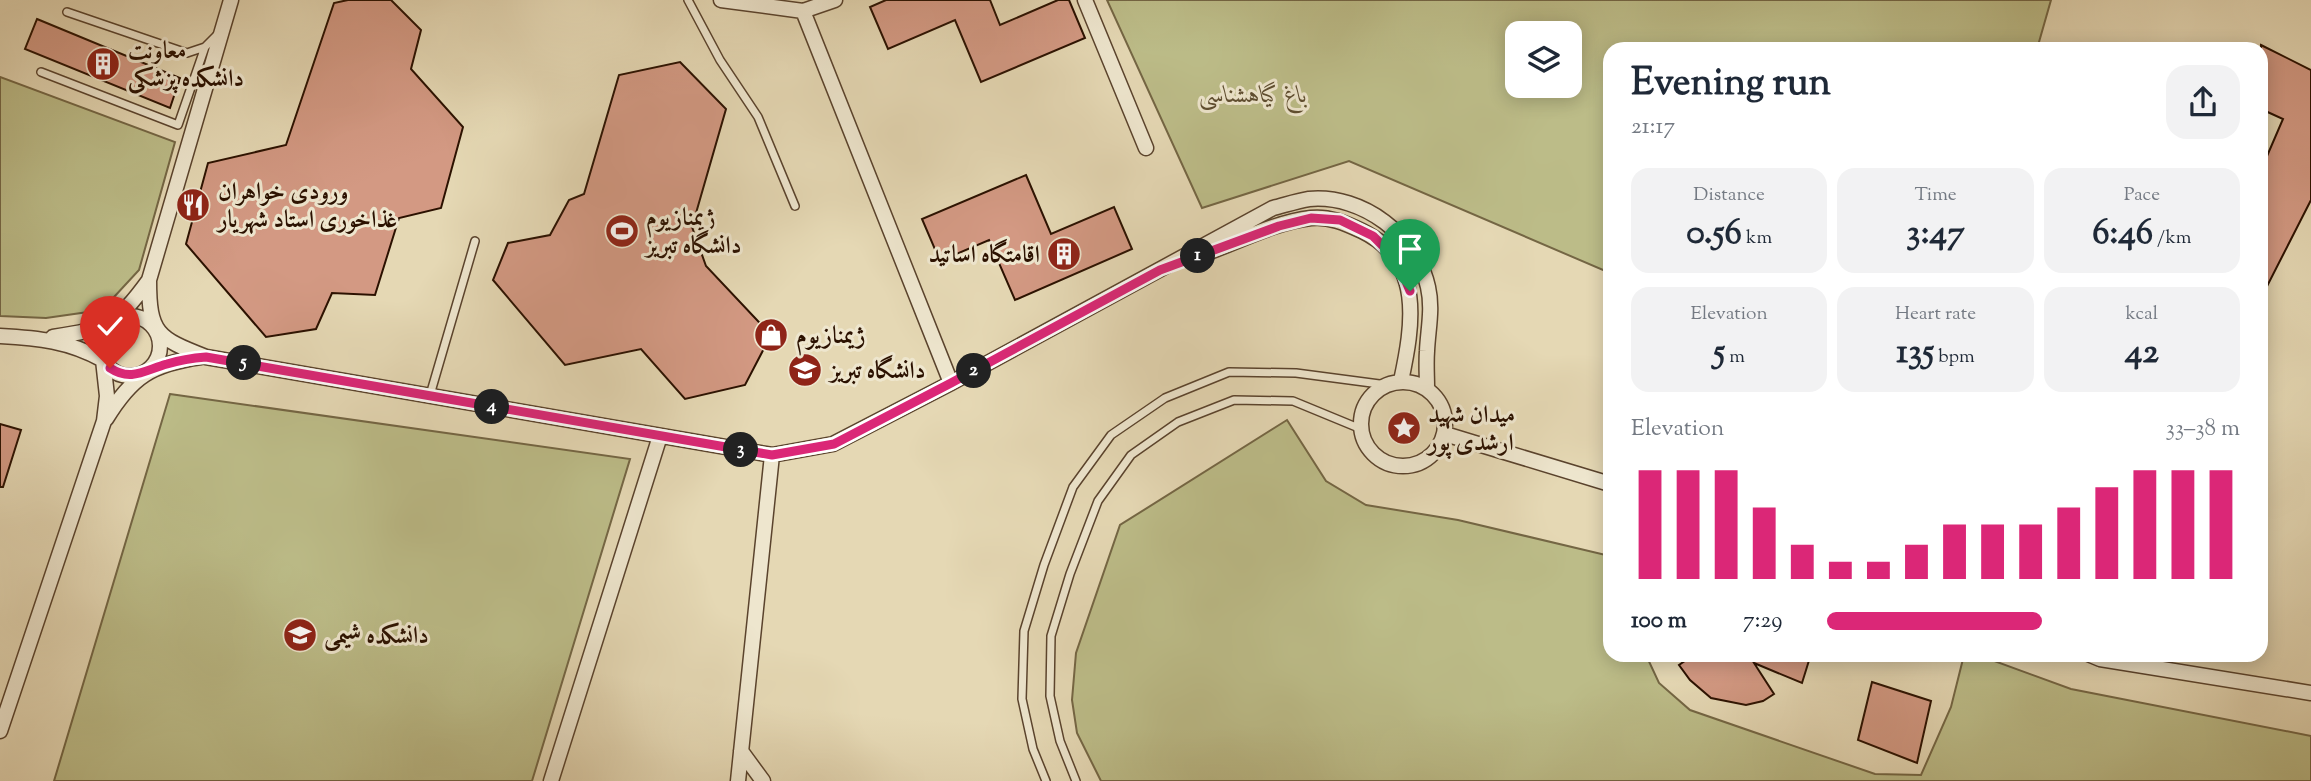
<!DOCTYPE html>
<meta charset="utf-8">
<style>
body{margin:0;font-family:"Sorts Mill Goudy",Amiri,serif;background:#f2f2f3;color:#1f2937;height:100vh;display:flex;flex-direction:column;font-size:26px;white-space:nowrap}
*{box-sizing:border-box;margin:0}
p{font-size:23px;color:#747a83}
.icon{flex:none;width:38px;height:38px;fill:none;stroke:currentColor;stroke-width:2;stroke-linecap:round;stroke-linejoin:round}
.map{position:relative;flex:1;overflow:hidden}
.panel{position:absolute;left:1603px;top:42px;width:665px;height:620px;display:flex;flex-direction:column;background:#fff;border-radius:21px;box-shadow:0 4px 18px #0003}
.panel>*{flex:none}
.tools{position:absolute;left:1505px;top:21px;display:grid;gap:14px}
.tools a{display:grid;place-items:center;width:77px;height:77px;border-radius:14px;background:#fff;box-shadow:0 4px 18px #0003;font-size:35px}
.pin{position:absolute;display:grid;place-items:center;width:60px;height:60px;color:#fff;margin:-72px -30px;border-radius:50% 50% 50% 0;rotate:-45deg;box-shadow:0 0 7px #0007}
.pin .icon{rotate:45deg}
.km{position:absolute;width:35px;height:35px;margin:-18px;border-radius:50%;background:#222;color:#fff;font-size:19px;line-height:35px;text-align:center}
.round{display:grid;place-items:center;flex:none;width:74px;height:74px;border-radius:21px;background:#f2f2f3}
.headline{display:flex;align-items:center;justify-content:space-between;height:119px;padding:0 28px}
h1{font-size:38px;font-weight:700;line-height:52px}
.stats{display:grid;grid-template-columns:repeat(3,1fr);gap:10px;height:119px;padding:7px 28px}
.stats div{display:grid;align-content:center;border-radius:18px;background:#f2f2f3;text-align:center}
.stats b{font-size:35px;font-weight:700}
.stats small{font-size:19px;font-weight:400}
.stats p{font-size:19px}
.chart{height:196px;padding:14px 28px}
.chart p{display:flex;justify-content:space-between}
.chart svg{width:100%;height:126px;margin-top:7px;stroke:#db2777;stroke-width:6}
ul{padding:0 28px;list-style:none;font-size:23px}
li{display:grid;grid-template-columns:112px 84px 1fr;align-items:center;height:52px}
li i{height:18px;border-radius:9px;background:#db2777}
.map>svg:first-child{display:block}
.green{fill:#bcbc88;stroke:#746644;stroke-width:2;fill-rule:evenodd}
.building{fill:#d39983;stroke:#2b1100;stroke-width:2}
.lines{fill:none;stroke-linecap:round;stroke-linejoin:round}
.service-casing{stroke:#5a432d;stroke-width:10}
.minor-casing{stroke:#5a432d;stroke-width:17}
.service{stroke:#eee6ce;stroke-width:7}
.minor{stroke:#eee6ce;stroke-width:14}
.route-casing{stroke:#fff;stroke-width:14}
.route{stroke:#db2777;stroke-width:9}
.labels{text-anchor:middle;stroke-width:6;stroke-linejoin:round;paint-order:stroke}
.poi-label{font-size:24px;font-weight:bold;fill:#2b1100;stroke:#eee6ce;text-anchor:start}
.park-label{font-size:24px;font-style:italic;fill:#5e4d30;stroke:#eee6ce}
</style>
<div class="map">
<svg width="2311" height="781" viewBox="0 0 2311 781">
<rect width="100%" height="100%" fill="#e5d8b4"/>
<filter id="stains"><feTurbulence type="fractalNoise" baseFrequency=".00286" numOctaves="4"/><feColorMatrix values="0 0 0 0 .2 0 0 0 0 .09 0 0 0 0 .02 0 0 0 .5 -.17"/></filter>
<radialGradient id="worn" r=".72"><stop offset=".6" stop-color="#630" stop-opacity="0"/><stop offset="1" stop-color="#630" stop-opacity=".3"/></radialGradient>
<path class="green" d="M1107,0H2051L2037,49H1610V273L1349,161L1202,208ZM1570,33V86H1517V33Z
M0,77L175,142L139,270L102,310L46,318L0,316Z
M170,394L630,459L532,781H54Z
M1287,420L1326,481L1366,505L1458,520L1610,556V654L1646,655L1659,683L1690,710L1875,774L1921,775L1951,707L1964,655H1978L2071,689L2311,736V781H1101L1077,733L1072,700L1076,653L1120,525Z"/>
<path class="building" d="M348,0H391L421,30L411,69L463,127L441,208L399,218L375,295L332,293L316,329L266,337L186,244L208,163L286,145L334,3Z
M886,0H990L1000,25L1058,0H1069L1085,38L981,82L955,20L888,49L870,7Z
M37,19L180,78L170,108L25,49Z
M2261,45L2311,70V200L2261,298V170L2283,119L2261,109Z
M680,62L726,109L692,227L706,266L771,335L745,385L685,399L641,349L565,365L493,280L508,243L550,235L569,200L584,194L619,75Z
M1026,175L1051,234L1114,207L1132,249L1015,300L989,240L940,261L922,219Z
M0,424L21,430L3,487H0Z
M1695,654H1811L1802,683L1754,663L1774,694L1763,701L1746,705L1711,698L1690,680L1679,665Z
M1872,682L1931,701L1917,763L1858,740Z"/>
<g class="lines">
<g class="service-casing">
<path id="service" d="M688,0L720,60L758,117L795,206
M67,12L187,53L205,47L218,34
M41,72L178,125L205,47
M430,395L475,241
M1046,781L1033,749L1022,699L1024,631L1044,565L1073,487L1111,435L1165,398L1229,372L1296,373L1387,385
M1076,781L1060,741L1050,696L1051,636L1070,574L1098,501L1131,455L1178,422L1234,400L1293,401L1361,429"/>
</g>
<g class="minor-casing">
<path id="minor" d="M231,0L149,280C149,333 157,338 206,357L772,455L833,444L951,383L1273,208C1285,205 1297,201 1309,199C1363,194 1417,236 1428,287C1433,309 1428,329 1427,351C1426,363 1427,376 1427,388
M721,0L803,11L951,383
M1085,0L1146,148
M803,11L835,0
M1204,254C1238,242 1275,222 1311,218C1329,216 1345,223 1362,231C1424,261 1413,325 1401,381
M100 346a30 30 0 1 1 60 0a30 30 0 1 1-60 0Z
M0,336C38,338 69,341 103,360L107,396L104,421L0,731
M53,337C106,329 117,324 149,280
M1361 424a42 42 0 1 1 84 0a42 42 0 1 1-84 0Z
M106,419C132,376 152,364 201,357
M1445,434L1610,484
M2088,654L2100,659L2311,693
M741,751L763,781
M551,781L660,436
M738,781L772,455"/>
</g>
<use href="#service" class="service"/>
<use href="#minor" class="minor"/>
</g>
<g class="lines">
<g class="route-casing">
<path id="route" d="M110,368C131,382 145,370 167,364C180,360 193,358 206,357L772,455L834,444L951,383L1160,270L1279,226L1311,218L1340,220L1373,236L1397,260L1410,291"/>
</g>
<use href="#route" class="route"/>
</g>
<defs>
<g id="building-disc" transform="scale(1.75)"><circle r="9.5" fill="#8f2418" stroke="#eee6ce"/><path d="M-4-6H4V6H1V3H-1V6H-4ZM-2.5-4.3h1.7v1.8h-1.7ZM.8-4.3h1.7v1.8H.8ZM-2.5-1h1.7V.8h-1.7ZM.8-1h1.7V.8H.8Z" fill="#fff"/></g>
<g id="restaurant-disc" transform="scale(1.75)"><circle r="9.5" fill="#8f2418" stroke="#eee6ce"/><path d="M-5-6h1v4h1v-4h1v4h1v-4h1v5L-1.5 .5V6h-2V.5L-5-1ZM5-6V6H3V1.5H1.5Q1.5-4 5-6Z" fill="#fff"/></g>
<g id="stadium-disc" transform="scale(1.75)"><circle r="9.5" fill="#8f2418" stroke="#eee6ce"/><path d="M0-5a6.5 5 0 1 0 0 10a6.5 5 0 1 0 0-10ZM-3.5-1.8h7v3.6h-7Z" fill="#fff"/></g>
<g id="shop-disc" transform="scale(1.75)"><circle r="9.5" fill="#8f2418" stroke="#eee6ce"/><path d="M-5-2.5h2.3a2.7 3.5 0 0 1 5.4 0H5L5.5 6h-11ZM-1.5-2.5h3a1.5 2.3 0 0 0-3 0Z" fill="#fff"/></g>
<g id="university-disc" transform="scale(1.75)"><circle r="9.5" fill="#8f2418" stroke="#eee6ce"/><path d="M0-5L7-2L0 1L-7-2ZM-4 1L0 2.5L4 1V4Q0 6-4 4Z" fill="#fff"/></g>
<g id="sight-disc" transform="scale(1.75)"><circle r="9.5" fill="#8f2418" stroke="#eee6ce"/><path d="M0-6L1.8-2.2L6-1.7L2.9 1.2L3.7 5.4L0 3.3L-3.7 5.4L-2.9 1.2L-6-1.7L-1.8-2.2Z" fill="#fff"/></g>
</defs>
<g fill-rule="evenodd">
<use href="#building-disc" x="103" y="64"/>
<use href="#restaurant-disc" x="193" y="205"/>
<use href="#stadium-disc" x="622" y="231"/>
<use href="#building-disc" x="1064" y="254"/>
<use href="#shop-disc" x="771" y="335"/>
<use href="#university-disc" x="805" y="370"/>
<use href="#sight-disc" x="1404" y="428"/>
<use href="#university-disc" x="300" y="635"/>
</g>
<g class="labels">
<g class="poi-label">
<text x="128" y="58">معاونت<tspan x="128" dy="28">دانشکده پزشکی</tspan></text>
<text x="218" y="199">ورودی خواهران<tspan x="218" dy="28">غذاخوری استاد شهریار</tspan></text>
<text x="646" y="225">ژیمنازیوم<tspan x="646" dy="28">دانشگاه تبریز</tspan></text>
<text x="1040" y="262" text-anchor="end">اقامتگاه اساتید</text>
<text x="796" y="343">ژیمنازیوم</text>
<text x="830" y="378">دانشگاه تبریز</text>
<text x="1428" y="422">میدان شهید<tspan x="1428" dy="28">ارشدی پور</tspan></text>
<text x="324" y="643">دانشکده شیمی</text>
</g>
<g class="park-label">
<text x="1253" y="102">باغ گیاهشناسی</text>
</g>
</g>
<rect width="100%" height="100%" filter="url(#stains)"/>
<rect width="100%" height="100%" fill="url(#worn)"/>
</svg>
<div class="tools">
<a><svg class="icon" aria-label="layers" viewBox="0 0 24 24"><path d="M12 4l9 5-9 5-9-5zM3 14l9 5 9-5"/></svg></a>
</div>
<div class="pin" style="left:1410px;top:291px;background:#1e9e55"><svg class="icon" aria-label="arrive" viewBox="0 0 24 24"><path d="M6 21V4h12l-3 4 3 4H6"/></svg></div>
<div class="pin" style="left:110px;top:368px;background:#d93025"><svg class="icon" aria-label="check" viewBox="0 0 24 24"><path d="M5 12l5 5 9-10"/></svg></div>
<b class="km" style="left:1198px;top:256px">1</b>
<b class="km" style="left:974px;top:371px">2</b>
<b class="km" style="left:741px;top:450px">3</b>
<b class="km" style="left:492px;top:407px">4</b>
<b class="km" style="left:244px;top:363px">5</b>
<section class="panel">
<div class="headline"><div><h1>Evening run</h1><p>21:17</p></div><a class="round"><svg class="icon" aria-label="share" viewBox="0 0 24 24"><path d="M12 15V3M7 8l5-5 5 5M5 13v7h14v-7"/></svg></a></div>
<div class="stats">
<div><p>Distance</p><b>0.56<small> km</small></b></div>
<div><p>Time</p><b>3:47</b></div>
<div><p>Pace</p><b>6:46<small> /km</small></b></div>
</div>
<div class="stats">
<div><p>Elevation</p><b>5<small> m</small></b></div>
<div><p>Heart rate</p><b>135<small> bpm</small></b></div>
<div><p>kcal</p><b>42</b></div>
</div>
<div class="chart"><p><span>Elevation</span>33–38 m</p>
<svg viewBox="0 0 160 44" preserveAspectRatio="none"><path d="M5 44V6M15 44V6M25 44V6M35 44V19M45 44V32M55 44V38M65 44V38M75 44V32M85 44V25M95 44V25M105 44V25M115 44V19M125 44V12M135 44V6M145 44V6M155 44V6"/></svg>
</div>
<ul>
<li><b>100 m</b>7:29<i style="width:52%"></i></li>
</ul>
</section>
</div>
